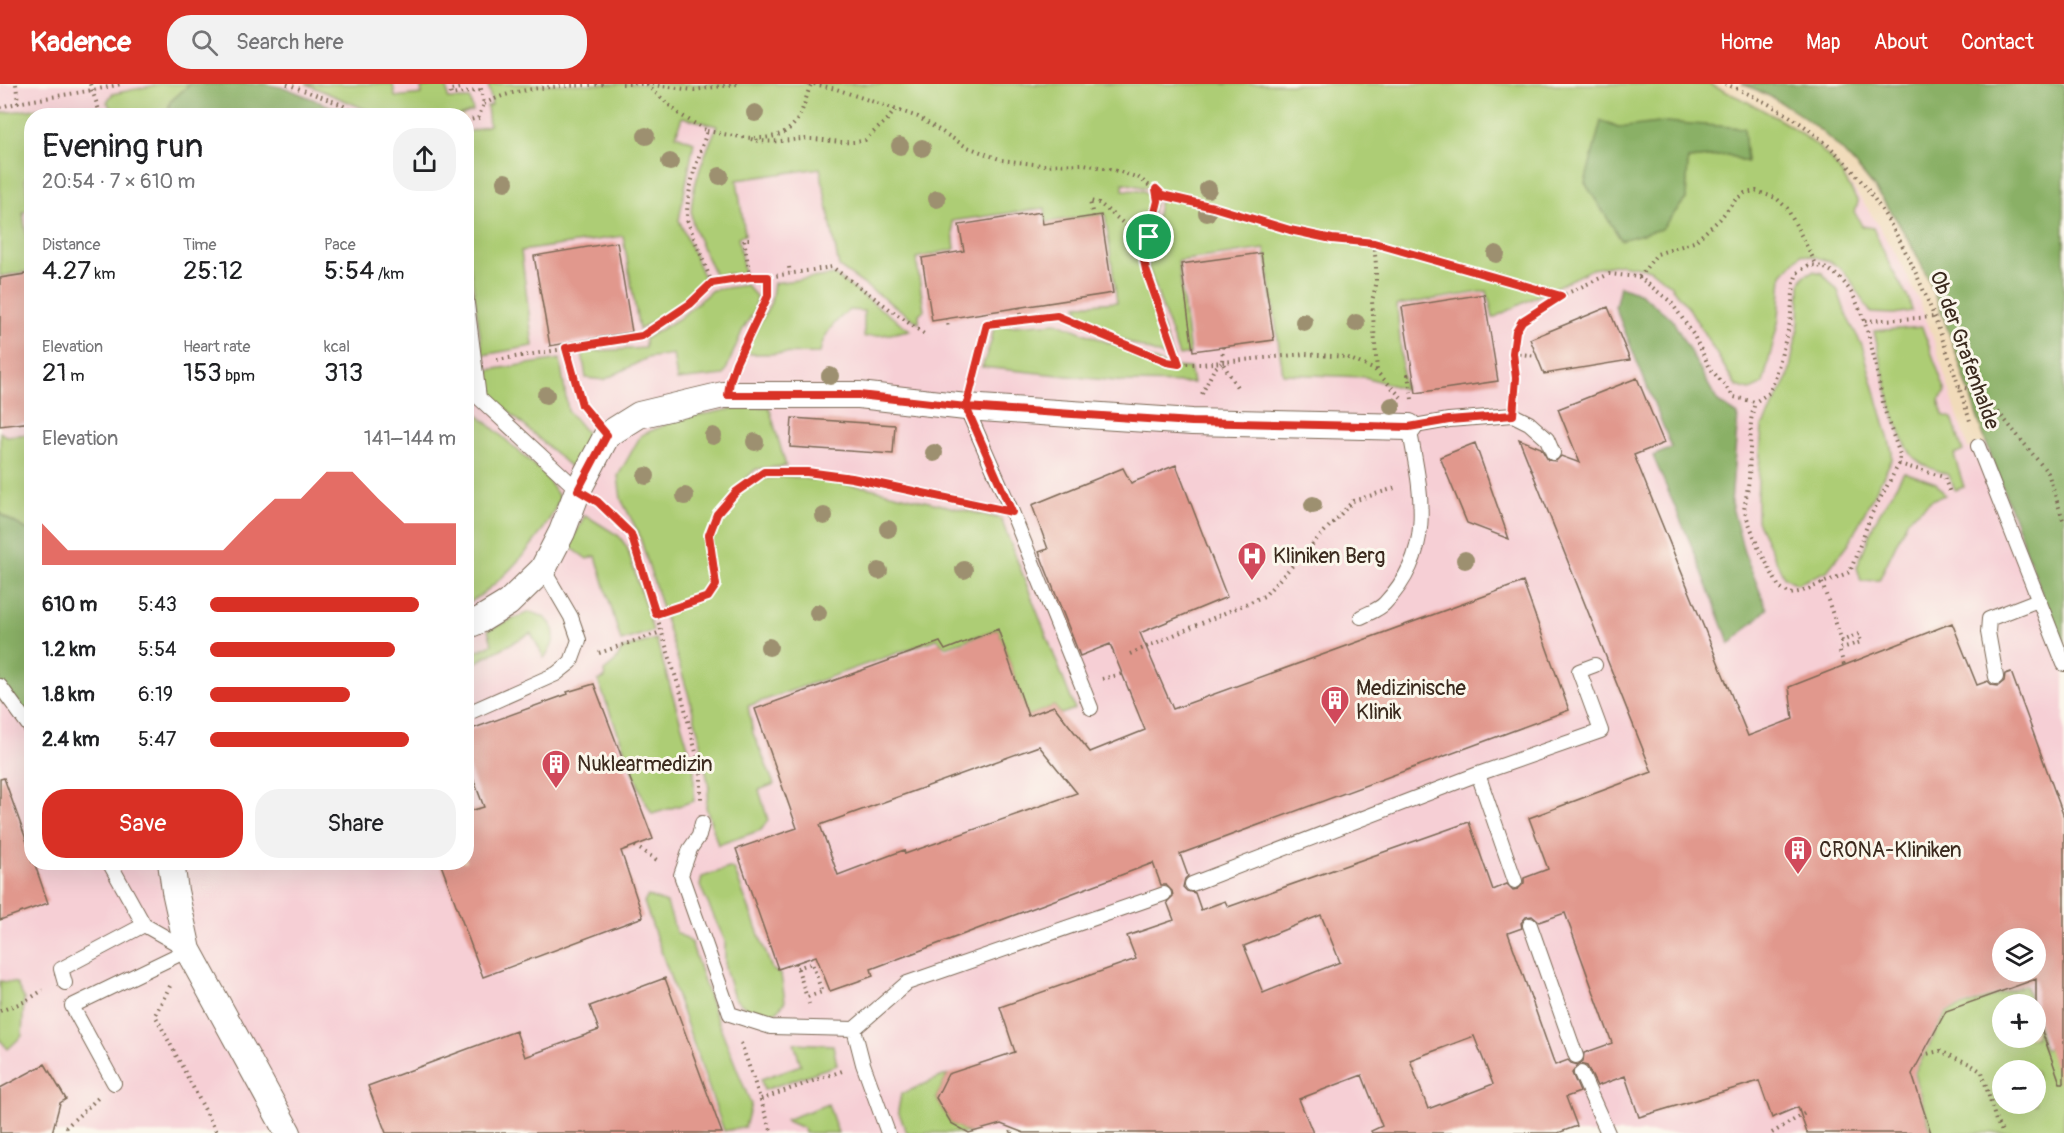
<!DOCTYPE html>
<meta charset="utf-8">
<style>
body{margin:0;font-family:Pangolin,sans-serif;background:#f2f2f2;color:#202124;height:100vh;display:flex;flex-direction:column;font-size:22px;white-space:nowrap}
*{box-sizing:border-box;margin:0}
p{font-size:20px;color:#757577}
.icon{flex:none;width:33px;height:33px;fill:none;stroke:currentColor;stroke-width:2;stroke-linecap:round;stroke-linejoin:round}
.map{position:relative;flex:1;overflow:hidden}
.details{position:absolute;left:24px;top:24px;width:450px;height:762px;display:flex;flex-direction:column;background:#fff;border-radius:24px;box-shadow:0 6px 24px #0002}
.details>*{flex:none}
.tools{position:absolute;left:1992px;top:844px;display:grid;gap:12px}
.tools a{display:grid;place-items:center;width:54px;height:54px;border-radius:50%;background:#fff;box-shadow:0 6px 24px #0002;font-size:30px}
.pin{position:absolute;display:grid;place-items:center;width:51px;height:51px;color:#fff;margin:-26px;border:3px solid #fff;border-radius:50%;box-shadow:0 2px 6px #0007}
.round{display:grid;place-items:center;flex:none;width:63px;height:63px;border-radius:24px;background:#f2f2f2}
.overview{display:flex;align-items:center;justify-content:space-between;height:102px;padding:0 18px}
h1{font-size:33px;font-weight:600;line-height:45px}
.stats{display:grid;grid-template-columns:repeat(3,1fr);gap:9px;height:102px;padding:6px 18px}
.stats div{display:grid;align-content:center}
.stats b{font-size:26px;font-weight:600}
.stats small{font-size:16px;font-weight:400}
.stats p{font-size:16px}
.chart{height:168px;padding:12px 18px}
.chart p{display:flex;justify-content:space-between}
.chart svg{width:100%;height:108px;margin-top:6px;fill:#d93025;opacity:.7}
.cta{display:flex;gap:12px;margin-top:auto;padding:12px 18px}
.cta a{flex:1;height:69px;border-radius:24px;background:#d93025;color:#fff;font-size:24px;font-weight:600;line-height:69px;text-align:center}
.cta a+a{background:#f2f2f2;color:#202124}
ul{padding:0 18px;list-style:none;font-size:20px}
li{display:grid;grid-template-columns:96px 72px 1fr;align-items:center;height:45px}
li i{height:15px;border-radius:8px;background:#d93025}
header{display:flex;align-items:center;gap:36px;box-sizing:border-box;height:84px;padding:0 30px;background:#d93025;color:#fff}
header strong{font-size:28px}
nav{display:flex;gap:33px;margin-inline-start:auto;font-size:21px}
.search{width:420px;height:54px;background:#f2f2f2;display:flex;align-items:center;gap:15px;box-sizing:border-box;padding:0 21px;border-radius:24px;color:#757577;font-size:22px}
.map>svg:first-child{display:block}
.built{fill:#f6cfd5;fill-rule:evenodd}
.green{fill:#adcd75;stroke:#747c4a;stroke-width:1.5;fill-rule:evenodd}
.forest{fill:#8ab066;stroke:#626d42;stroke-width:1.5}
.building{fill:#e1988d;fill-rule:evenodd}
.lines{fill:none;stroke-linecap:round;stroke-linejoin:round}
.lane-casing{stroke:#7b6855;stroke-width:16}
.street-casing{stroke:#7b6855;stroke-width:28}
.path{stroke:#7b6855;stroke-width:4;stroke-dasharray:1.5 4.5;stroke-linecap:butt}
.lane{stroke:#fff;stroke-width:14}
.street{stroke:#fff;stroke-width:26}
.tree{fill:#9d9070}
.route-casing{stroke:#fff;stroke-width:12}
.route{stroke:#d93025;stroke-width:8}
.labels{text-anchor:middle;stroke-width:6;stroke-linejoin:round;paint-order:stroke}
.street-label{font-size:21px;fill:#3b2a1e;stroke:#fbf7ec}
.poi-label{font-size:21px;fill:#3b2a1e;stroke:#fbf7ec;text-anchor:start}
</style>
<header>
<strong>Kadence</strong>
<div class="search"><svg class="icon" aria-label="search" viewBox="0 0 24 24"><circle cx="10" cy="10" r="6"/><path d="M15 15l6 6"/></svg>Search here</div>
<nav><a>Home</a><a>Map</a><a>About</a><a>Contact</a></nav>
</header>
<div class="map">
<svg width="2064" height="1049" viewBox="0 0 2064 1049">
<rect width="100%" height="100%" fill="#fbf7ec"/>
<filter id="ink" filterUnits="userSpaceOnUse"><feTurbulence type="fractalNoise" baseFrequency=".0167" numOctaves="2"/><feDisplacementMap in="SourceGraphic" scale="12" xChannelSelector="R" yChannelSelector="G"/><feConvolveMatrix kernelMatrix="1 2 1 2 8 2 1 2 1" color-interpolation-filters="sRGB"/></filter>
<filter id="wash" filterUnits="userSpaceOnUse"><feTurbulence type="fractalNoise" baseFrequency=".008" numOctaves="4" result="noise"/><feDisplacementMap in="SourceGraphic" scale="24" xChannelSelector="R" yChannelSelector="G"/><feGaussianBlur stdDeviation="1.35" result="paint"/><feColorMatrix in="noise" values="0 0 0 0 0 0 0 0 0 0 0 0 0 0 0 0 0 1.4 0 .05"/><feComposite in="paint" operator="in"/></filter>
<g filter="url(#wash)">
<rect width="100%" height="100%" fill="#f1dbba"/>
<path class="built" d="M0,0H1708L1794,45L1817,63L1836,81L1868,125L1900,177L1920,219L1932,251L1968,365L1986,359L2049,525L2064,580V1049H0V469L26,430L0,419ZM32,32H466V778H32ZM2002,855H2036V888H2002ZM2002,921H2036V954H2002ZM2002,987H2036V1020H2002Z"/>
<path class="green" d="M161,0H190L170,18L167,31H115L107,18L112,10Z
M306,0H393L395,13L422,10L421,4L447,0L448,15H470L473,27L459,32L379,31Z
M488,0H1708C1747,16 1811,48 1836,82C1845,93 1851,106 1858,118L1855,129L1862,142L1873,144L1891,184L1909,215L1912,227L1894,230L1871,229C1846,193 1850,178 1801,170L1782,191L1779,235L1763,300L1750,306L1736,302L1690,226L1670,201L1650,185L1620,180L1592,185L1493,234L1487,207L1397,221L1404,305L1365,293L1283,290L1265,165L1178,177L1190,270L1179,272L1148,182L1147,176L1162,107L1123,99V106L1144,107L1155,117L1142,170L1143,190L1173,273L1170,275L1082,239L1077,221L1117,218L1105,130L1046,138L1045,124L952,137L955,165L916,174L924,226L919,230V239L839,183L820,84L737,96L745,151L738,153L744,189L715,191C708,175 698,157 693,140C685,115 707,65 717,42L682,33L676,51L694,58L679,136L704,194C698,213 657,234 639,246L623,152L521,167L533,262L483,271L467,161L466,49L489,41L487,22L492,21ZM1602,37L1618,44H1743L1747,78L1728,71L1688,75L1686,115L1661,145Z
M72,21L86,23L94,31L32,32L31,92L25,94L29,126L23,128L31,187L0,192V29Z
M1813,187L1822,189L1838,207L1847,233L1862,261L1892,367V375L1849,459L1827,487L1797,500L1784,493L1757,437V413L1762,343L1788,294L1799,239L1800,200L1805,191Z
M834,191L910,246L890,250L864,253V227L849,226C835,237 822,251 820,269L751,270L745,267L771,218L774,199Z
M746,201L756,212L755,226L743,245L724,291L677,296L673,270L647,274L604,296L586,294L582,268L645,264V255L680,234L712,206Z
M1058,239L1171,283L1190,284L1193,299L1125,298L982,283L991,258L994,243Z
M1922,243L1946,308L1939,316L1943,331L1952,334L1963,367L1954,371L1964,403L1955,406L1949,391C1939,387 1928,384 1919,378C1895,362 1881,276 1874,247Z
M560,275L568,327L590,353L573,385L491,312L489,286Z
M466,320L544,390L560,414C544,453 503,499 467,520Z
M742,323H769L786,382L756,385L743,397L787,392L865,403L1001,435L1075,625L1061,630L1054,622L1028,632L998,545L946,563L937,555L748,622L753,649L774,700L759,706L768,736L761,746L718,761L706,723L709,704L699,651L688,609L639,450L621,415L618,392L641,351L679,335Z
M0,348L6,352L31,350V448L3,432L0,427Z
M1904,388L1936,399L1945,411L1932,416L1908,435L1879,496L1861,497L1857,483L1875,437Z
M585,431L619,452L627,463L653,547L621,557L596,472L587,475L569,462Z
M529,528C556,533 561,554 544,574L531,549L467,583L466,572L492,560L488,546Z
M656,555L694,683V717L652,730L642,711L598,597L605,594L604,587L615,578L622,565Z
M729,784L734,785L772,885L781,891L785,917L778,927L767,931L751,928L734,914L725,884V857L700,802L702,793Z
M648,812L667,819L676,848L691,858L713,925L751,1020L745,1043L724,1047L644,818Z
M0,897L16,899L24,914L22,952L8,965L0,956Z
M2025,901L2032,921H2002V954H2036V934L2044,966L2064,960V1049H1932L1914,990L1947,928ZM2002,987H2036V1020H2002Z
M794,959L833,961L837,981L764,1006L761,995L801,981Z
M948,990L936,1014L951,1039L969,1049H907L898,1027L901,1010Z
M828,1020L838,1049H805L803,1044L785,1036Z"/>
<path class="forest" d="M190,0H264L286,4L351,31H167L170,18Z
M1742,0H2064V580C2043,504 2012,432 1986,358C1967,304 1951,248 1928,195C1892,114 1828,32 1742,0Z
M1601,37L1618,44L1666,38L1744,44L1747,78L1728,71L1688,75L1686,115L1661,145L1621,156L1585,99Z
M1620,202L1641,210L1672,235L1718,318L1738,331L1731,419L1744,468L1767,525L1730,560L1693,465L1653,372L1672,364L1615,223Z
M0,427L3,432L31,448V640L0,616Z"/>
<g id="blocks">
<path class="building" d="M1041,128L1043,140L1101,131L1113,209L932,237L922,174L964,167L959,141Z
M617,158L632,248L550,262L534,172Z
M1261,169L1274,256L1193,267L1181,180Z
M32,189V338L0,342V194Z
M1484,210L1498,297L1416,309L1402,223Z
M1608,223L1630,276L1544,290L1530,255Z
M1637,294L1664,359L1634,371L1748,652L1793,635L1789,603L1952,539L1977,601L1988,597L1992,601L1998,602L2004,597L2005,590L2011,588L2064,733V999H2060L2036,930V895L1946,927L1912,990L1931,1049H1807L1798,1023L1772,1034L1759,997L1639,1033L1625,992L1597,1002L1587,982L1579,980L1583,977L1584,969L1612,959L1565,829L1539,838L1532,832L1526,833L1521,839L1522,844L1508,849L1555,981L1568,976L1571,979L1578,981L1572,989L1580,1008L1566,1013L1577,1042L1558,1049H1372L1371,1047L1382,1042L1362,991L1299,1015L1313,1049H1024L1001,1040L969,1049L951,1039L936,1014L948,990L1015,968L1000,923L1136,875L1127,852L1174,836L1167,818L1173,812L1172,807L1166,801H1161L1153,779L871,885L873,892L830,907L816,872L778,885L736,765L797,744L755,625L940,558L945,566L998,545L1028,632L1054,622L1090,668L1145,646L1110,560L1080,572L1039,468L1048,465L1032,421L1123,384L1131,399L1176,381L1227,513L1140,549L1173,625L1523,498L1569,626L1180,770L1188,792L1185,795L1183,803L1187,807L1195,809L1201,826L1225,817L1228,823L1469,738L1493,806L1507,800L1513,806L1518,805L1524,799V794L1548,785L1529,734L1652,688L1519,355L1541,364L1548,376L1556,377L1561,372L1580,379L1558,325ZM1039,662L1077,709L905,770L904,766L838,791L820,741ZM1321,831L1340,878L1263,909L1244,862ZM2002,855H2036V888H2002ZM1474,952L1493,1000L1428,1025L1410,976Z
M792,334L895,341L893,370L790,363Z
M1475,359L1509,455L1467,439L1440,373Z
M594,600L653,755L621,767L643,833L483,893L440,778H466V728L484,723L466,676V647L568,610L567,608Z
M4,694L32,772V778H34L48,819L0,836V695Z
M665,894L722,1049H386L368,1002L516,947L525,973L599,946L590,922Z
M45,980L66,1015L60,1019L52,1049H0V1004Z"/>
</g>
</g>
<g filter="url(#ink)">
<use href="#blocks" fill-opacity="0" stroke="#7b6855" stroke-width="1.5"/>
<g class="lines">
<g class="lane-casing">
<path id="lane" d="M466,212L479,314L578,406
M966,323L1012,428L1091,624
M1978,362L2064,580
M1361,533C1368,529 1379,526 1385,519C1436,466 1421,408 1409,343L1449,336L1513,331L1529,339L1547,355L1553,369
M1996,593L1988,548L1989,535L2038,516
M0,602L32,646
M466,630L556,590L571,578L579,556L571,533L543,485
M1478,690L1515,797
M702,739L699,752L690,765L681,791L730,930L771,943L854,945
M109,778L144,841L188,866
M1192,800L1478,690L1601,647L1579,587L1595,581
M1530,841L1576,972
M65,899L61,885L144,841
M1581,989L1608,1049
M114,999L72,922L188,866
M888,1049L863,980L854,945L907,899L1164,810"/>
</g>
<g class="street-casing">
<path id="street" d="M466,542L480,536L508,519L543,485L562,448L578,406L607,351L639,331L723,311H859L966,323L1192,338L1409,343
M171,778L175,807L188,866L288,1049"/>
</g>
<path class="path" d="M16,0L18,19
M90,0L101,32
M287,0L340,20L362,32
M461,0V4L450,6L451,11L481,6
M622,0H644L694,6L737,0
M814,0L836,5L918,33L965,62L1002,76L1041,81L1084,80L1114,86L1139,94L1162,111L1213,123L1290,146L1332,155L1374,159L1418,170L1437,178L1493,192L1508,199L1561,212
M1725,0C1756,12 1790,30 1816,51C1901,119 1939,241 1971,340
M647,1L679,30L707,47C698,76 686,106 687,136L712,199
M484,20C521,0 565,3 606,0
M0,23C40,13 81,10 121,0
M466,37L478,34L484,20L480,0
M707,47C732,51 774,64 794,40C803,30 806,12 811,0
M751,55C772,61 792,54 813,55C831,56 846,61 865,56L888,35L895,26
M1157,106L1158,117L1144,181L1179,280
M1093,133L1090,117L1099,119L1128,143L1149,153
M749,155H744L750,193
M1374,159L1376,181V201L1372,217L1377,287
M789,183L790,189
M1639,193L1657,170L1694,158L1720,135L1736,115L1745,109L1756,107L1776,114L1787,124L1816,180
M1019,223L1021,236
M947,234L949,244
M1865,237L1935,233
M1223,263L1222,278L1237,303
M566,264L581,321L588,328
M1513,269L1537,272
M497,276L642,252L690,220L712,199L750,193H768L832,183L924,250
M735,281L768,212V193
M974,293L987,240L1057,232L1167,278L1179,280H1202L1305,270L1346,273L1375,286L1401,313
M1959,303L1970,305L1981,310L2000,330L2048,389L2064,439
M1202,310L1214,285L1221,279
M1515,310L1516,294L1513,269L1516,247L1522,237L1561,212L1609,190L1639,193L1671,218L1693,250L1710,284L1734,313L1755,318L1769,309L1775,295L1790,239L1794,199L1797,189L1809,181C1866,182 1874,282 1884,323C1888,339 1895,355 1900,371L1899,380L1871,431L1850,488L1803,507L1790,510L1779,503L1758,463L1744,426L1749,396L1751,336L1755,318
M1412,315L1408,291L1413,290
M1899,380L1944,393L1950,409
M603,423L631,450L682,613L701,688V717
M1822,499L1842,557L1859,550L1861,558L1839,565L1844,581
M656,530L708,513L716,501L709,451L717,430L736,408L764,388H807L852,394L982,421
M599,569L661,548
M1130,570L1264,512L1353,417L1395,404
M1102,595L1122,590
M466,689L471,688
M466,720L472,727
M635,762L660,778
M796,879L809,920
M797,884L812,879L822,908L807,913
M170,902L155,931L217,1049
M0,927L26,917L43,906
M741,959L772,1049
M1922,971L1940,967L1970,980L1982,988L1996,1037L2003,1049
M761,1015L842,987
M64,1049V1045L98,1014
M1011,1049L1013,1045
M1772,1049L1807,1028"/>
<use href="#lane" class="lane"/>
<use href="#street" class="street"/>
</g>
<g class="tree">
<circle cx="755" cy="29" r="9"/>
<circle cx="646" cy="52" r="9"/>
<circle cx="900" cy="62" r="9"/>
<circle cx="922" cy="64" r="9"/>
<circle cx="670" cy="78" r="9"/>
<circle cx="720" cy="92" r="9"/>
<circle cx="505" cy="98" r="9"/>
<circle cx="1208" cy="105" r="9"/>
<circle cx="937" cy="115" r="9"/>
<circle cx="1207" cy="129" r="9"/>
<circle cx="1496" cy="170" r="9"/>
<circle cx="1304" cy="238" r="9"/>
<circle cx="1356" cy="239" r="9"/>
<circle cx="830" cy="292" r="9"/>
<circle cx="546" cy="311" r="9"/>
<circle cx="1392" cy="322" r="9"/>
<circle cx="713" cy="352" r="9"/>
<circle cx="755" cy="358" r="9"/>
<circle cx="934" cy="369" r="9"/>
<circle cx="646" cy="392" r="9"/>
<circle cx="685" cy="412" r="9"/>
<circle cx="1313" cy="421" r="9"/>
<circle cx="824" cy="432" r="9"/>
<circle cx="888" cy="445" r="9"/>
<circle cx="1465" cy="476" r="9"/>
<circle cx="964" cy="486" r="9"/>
<circle cx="879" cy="487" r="9"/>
<circle cx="818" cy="529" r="9"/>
<circle cx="769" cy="563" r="9"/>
</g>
</g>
<g class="lines" filter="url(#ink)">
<g class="route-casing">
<path id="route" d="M1149,153L1144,176L1146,186L1179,280L1167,278L1057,232L987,240L966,323L859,311H728L730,297L736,279L768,212V193H750L712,199L690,220L642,252L566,264L582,321L607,351L578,406L598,418L631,450L656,530L708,513L716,501L709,451L717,430L736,408L764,388H807L852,394L1012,428L966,323L1192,338L1409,343L1449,336L1513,331L1516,294L1513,269L1516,247L1522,237L1561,212L1374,159L1332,155L1290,146L1213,123L1162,111L1156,105L1158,117L1149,153"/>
</g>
<use href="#route" class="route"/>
</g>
<defs>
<g id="hospital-pin" transform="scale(1.5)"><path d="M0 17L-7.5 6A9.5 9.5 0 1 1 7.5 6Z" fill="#d1495b" stroke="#fbf7ec"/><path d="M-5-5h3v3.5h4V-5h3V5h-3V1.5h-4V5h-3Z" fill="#fff"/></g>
<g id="building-pin" transform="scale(1.5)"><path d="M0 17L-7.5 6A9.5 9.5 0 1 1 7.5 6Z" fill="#d1495b" stroke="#fbf7ec"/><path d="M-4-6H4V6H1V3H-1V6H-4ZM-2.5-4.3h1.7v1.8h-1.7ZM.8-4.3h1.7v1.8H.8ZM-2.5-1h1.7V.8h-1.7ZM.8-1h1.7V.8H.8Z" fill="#fff"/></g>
</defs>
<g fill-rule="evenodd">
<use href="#hospital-pin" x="1252" y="472"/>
<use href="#building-pin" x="1335" y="616"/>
<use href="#building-pin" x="556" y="680"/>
<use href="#building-pin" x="1798" y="766"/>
</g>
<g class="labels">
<g class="street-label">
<text transform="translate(1965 266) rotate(70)" y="7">Ob der Grafenhalde</text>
</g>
<g class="poi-label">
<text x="1273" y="479">Kliniken Berg</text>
<text x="1356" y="611">Medizinische<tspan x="1356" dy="24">Klinik</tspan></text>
<text x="577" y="687">Nuklearmedizin</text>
<text x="1819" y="773">CRONA-Kliniken</text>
</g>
</g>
</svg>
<div class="tools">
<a><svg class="icon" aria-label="layers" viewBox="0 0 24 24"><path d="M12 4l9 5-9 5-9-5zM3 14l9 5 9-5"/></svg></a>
<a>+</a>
<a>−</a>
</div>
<div class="pin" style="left:1149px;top:153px;background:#1e9e55"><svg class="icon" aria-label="arrive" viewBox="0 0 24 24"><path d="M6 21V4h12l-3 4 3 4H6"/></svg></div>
<section class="details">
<div class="overview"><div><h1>Evening run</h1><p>20:54 · 7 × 610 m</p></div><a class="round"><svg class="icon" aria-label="share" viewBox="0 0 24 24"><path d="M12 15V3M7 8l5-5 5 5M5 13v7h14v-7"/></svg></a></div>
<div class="stats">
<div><p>Distance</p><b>4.27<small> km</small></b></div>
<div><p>Time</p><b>25:12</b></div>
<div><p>Pace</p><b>5:54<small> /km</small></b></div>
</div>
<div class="stats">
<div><p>Elevation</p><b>21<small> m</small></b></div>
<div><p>Heart rate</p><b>153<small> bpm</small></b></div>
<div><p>kcal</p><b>313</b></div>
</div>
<div class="chart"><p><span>Elevation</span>141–144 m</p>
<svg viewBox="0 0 160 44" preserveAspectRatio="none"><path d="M0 44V27L10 38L20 38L30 38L40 38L50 38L60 38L70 38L80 27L90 17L100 17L110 6L120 6L130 17L140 27L150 27L160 27V44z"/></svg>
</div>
<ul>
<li><b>610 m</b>5:43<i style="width:85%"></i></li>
<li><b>1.2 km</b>5:54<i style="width:75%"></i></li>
<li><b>1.8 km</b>6:19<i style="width:57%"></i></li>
<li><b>2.4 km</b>5:47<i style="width:81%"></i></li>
</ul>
<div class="cta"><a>Save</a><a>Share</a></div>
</section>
</div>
